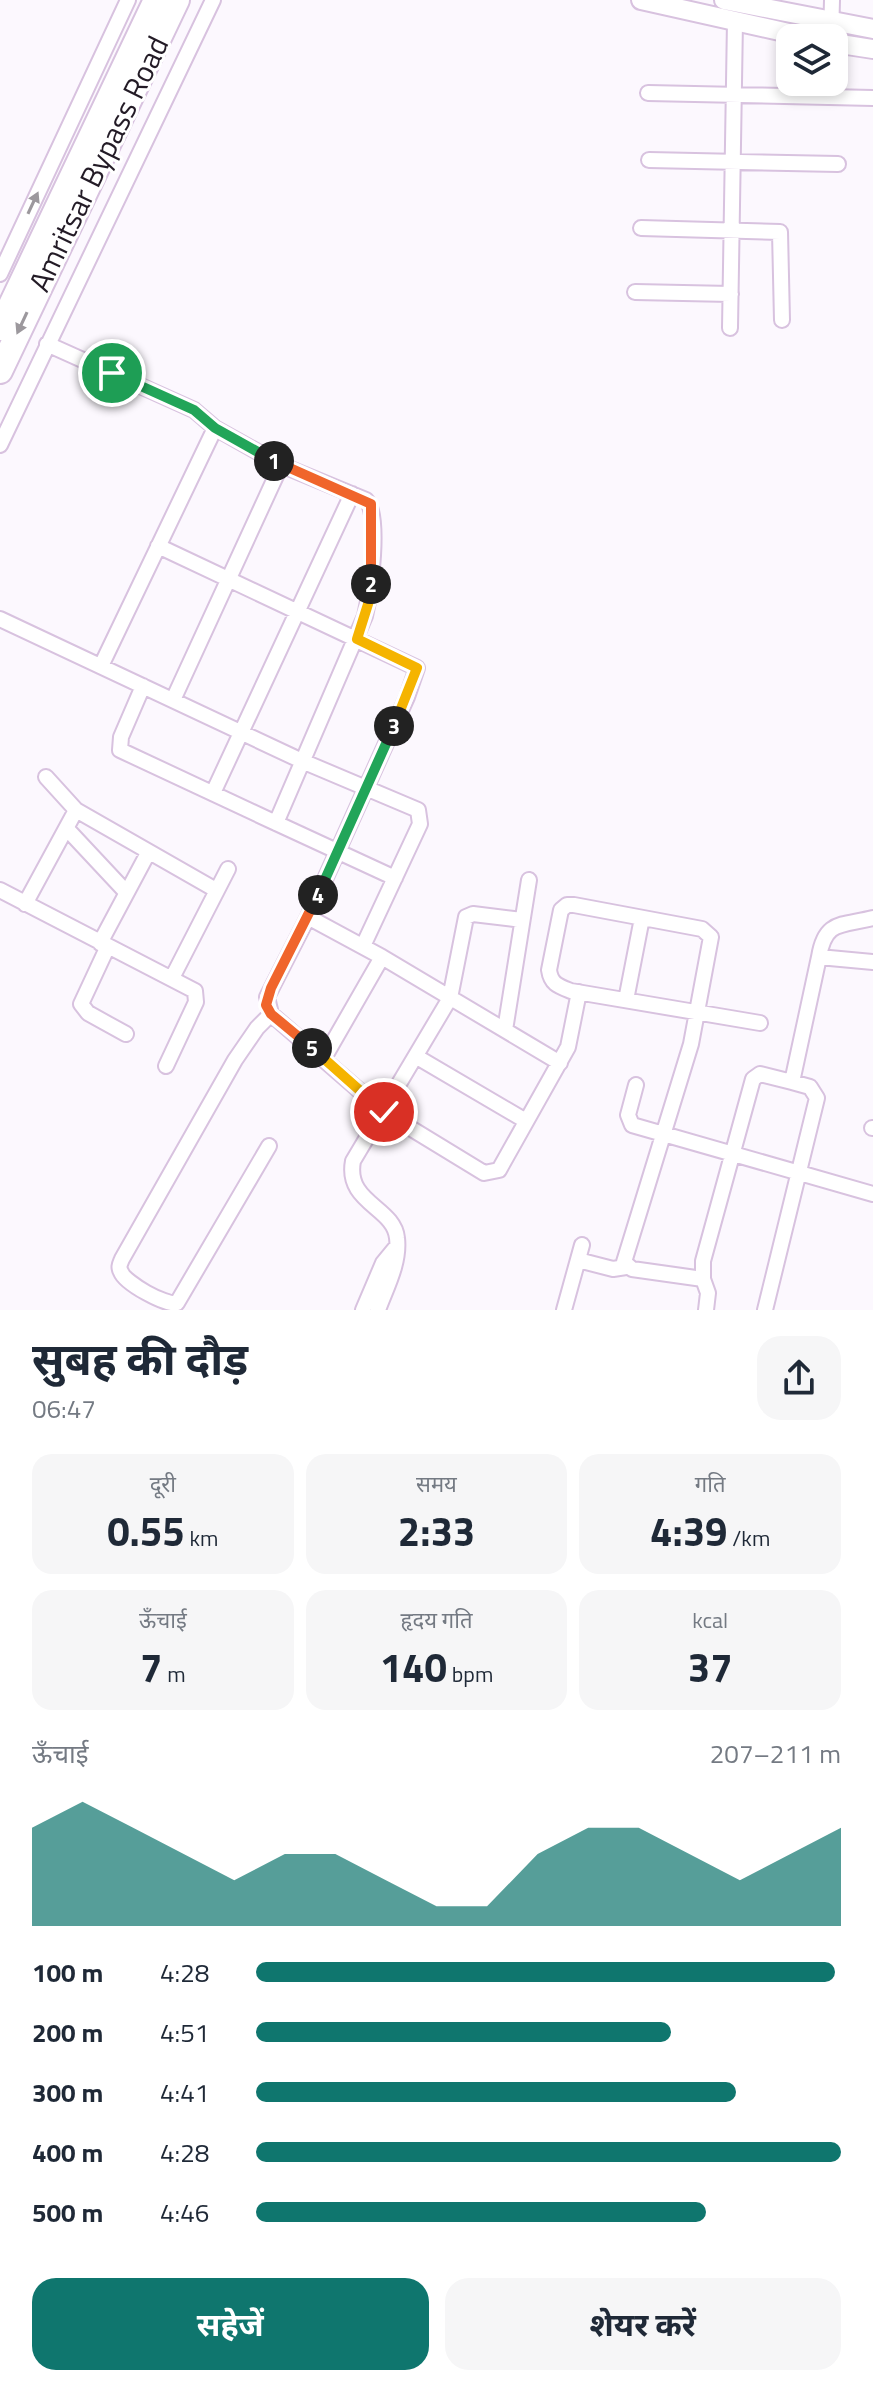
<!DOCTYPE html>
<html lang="hi">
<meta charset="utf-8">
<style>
body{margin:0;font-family:"Titillium Web","Noto Sans Devanagari",sans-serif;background:#f6f6f7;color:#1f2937;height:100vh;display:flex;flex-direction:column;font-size:30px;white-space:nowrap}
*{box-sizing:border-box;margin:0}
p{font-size:26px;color:#747a83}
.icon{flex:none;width:44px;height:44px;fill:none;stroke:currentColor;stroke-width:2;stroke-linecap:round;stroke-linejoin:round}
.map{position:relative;height:1310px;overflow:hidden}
.panel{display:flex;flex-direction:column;background:#fff;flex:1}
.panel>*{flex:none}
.fabs{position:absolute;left:776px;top:24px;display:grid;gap:16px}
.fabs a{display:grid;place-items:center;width:72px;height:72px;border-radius:16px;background:#fff;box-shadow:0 4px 12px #0003;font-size:40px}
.pin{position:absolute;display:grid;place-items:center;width:68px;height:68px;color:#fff;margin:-34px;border:4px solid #fff;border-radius:50%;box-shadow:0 2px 8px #0007}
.km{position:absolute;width:40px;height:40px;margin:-20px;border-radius:50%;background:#222;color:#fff;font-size:22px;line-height:40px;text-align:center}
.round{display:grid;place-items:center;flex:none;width:84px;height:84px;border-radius:24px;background:#f6f6f7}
.summary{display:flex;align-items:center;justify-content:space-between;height:136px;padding:0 32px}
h1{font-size:44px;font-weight:700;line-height:60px}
.figures{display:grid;grid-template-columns:repeat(3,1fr);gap:12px;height:136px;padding:8px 32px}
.figures div{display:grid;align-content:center;border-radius:20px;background:#f6f6f7;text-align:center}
.figures b{font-size:40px;font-weight:700}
.figures small{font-size:22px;font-weight:400}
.figures p{font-size:22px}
.chart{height:224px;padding:16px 32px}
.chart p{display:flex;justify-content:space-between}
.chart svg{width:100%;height:144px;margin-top:8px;fill:#0f766e;opacity:.7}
.button{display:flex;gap:16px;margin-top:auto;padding:16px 32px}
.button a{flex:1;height:92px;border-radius:24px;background:#0f766e;color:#fff;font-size:32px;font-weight:700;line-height:92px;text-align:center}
.button a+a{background:#f6f6f7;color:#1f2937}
ul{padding:0 32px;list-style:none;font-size:26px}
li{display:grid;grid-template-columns:128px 96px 1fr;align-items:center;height:60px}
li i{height:20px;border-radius:10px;background:#0f766e}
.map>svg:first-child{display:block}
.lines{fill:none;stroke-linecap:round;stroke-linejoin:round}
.street-casing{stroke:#d8c2df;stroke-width:18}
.secondary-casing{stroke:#d8c2df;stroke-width:22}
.highway-casing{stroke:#d8c2df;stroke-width:28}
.street{stroke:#fff;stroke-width:14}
.secondary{stroke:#fff;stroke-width:18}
.highway{stroke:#fff;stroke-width:24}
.oneway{fill:#9c989d}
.split-1-casing{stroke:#fff;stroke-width:16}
.split-2-casing{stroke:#fff;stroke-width:16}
.split-3-casing{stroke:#fff;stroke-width:16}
.split-4-casing{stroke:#fff;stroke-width:16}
.split-5-casing{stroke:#fff;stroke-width:16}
.split-6-casing{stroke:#fff;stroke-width:16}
.split-1{stroke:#22a559;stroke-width:10}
.split-2{stroke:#f0652b;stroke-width:10}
.split-3{stroke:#f5b400;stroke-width:10}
.split-4{stroke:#22a559;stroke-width:10}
.split-5{stroke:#f0652b;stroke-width:10}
.split-6{stroke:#f5b400;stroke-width:10}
.labels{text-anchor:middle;stroke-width:6;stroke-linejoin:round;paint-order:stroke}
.street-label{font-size:30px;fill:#231b26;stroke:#fff}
</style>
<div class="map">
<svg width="873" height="1310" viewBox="0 0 873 1310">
<rect width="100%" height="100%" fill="#fcf8fe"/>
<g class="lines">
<g class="street-casing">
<path id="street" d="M831,38L832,0
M648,93L873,98
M649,160L838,164
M641,228L780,232L782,320
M0,274L128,0
M635,292L731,294
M730,328L735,21
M47,344L194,410L215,428L281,465L366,500C381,514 370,595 365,616L276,823L120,750L121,737L143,686
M0,445L213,0
M158,546L417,668L407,697L308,917
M0,619L302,761L418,810L420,824L363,946
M101,666L215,428
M173,700L281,465
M46,777L76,810L216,890
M213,793L352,494
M276,823L395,878
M68,830L126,892
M0,890L195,991L196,1002L166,1066
M25,904L76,810
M100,943L148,853
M108,946L81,1004L88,1013L126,1034
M819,957C825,920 841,926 873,918
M172,978L228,869
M626,1000L642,918
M505,1030L529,880
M417,1057L526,1121
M324,1058L382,957
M560,1063L382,957L308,917L267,997L271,1014L384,1112L484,1173L499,1170L568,1047L579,992
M636,1085L628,1115L632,1125L873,1194
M872,1128H873
M269,1146L177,1303C166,1306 125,1283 121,1272C118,1267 120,1264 122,1259L235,1060L257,1028L271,1014
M578,1260L613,1269L626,1267
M703,1279V1261L753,1079L760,1074L792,1082
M363,1310L383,1263L397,1246
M378,1310C386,1288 400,1263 397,1238C394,1207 345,1203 353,1161L450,998L466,917L473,914L522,920
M564,1310L582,1245
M706,1310L708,1293L703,1279L632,1269L624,1262L691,1044L711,937L702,929L574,905H567L561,910L549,970C551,984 558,986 571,991L760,1023
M765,1310L817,1098L810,1087L792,1082L819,957L873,962"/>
</g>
<g class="secondary-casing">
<path id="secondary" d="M641,0L811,38
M724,0L873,29
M834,43L873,49"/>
</g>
<g class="highway-casing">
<path id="highway" d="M0,328L156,0
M0,371L177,0"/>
</g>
<use href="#street" class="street"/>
<use href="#secondary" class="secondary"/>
<use href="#highway" class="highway"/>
</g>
<defs><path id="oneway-solid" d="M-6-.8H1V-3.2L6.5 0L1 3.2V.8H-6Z" transform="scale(2)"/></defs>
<g class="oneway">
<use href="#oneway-solid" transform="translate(33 203) rotate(-65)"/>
<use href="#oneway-solid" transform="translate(22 323) rotate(115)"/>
</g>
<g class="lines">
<g class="split-1-casing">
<path id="split-1" d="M112,373L194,410L215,428L274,461"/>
</g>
<g class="split-2-casing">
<path id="split-2" d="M274,461L371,504V584"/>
</g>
<g class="split-3-casing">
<path id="split-3" d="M371,584L369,601L357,639L417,668L394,726"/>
</g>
<g class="split-4-casing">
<path id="split-4" d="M318,895L394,726"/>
</g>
<g class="split-5-casing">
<path id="split-5" d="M312,1048L271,1014L266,1005L271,988L318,895"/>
</g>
<g class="split-6-casing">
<path id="split-6" d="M312,1048L384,1112"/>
</g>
<use href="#split-1" class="split-1"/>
<use href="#split-2" class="split-2"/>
<use href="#split-3" class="split-3"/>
<use href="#split-4" class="split-4"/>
<use href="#split-5" class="split-5"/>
<use href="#split-6" class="split-6"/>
</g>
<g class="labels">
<g class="street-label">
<text transform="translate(99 164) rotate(-64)" y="10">Amritsar Bypass Road</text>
</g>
</g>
</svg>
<div class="fabs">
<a><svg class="icon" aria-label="layers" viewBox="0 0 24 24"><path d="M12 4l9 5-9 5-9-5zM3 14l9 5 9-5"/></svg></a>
</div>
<div class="pin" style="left:112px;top:373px;background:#1e9e55"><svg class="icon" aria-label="arrive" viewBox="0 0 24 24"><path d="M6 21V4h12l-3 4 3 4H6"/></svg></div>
<div class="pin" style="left:384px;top:1112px;background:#d93025"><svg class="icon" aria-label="check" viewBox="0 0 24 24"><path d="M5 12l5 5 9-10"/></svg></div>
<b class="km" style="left:274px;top:461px">1</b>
<b class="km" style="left:371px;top:584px">2</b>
<b class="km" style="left:394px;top:726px">3</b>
<b class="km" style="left:318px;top:895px">4</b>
<b class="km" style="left:312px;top:1048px">5</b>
</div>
<section class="panel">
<div class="summary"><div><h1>सुबह की दौड़</h1><p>06:47</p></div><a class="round"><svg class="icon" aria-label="share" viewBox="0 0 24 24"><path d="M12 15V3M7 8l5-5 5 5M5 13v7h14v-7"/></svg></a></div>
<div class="figures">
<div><p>दूरी</p><b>0.55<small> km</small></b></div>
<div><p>समय</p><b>2:33</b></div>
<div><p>गति</p><b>4:39<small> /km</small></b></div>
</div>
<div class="figures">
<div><p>ऊँचाई</p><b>7<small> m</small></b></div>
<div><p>हृदय गति</p><b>140<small> bpm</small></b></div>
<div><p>kcal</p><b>37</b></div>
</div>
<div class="chart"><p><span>ऊँचाई</span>207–211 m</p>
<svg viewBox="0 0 160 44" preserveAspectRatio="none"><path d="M0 44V14L10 6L20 14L30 22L40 30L50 22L60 22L70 30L80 38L90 38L100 22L110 14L120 14L130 22L140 30L150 22L160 14V44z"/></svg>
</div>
<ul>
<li><b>100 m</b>4:28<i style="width:99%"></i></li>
<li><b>200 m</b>4:51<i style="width:71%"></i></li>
<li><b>300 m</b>4:41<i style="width:82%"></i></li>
<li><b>400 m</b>4:28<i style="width:100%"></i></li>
<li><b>500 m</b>4:46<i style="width:77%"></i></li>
</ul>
<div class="button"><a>सहेजें</a><a>शेयर करें</a></div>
</section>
